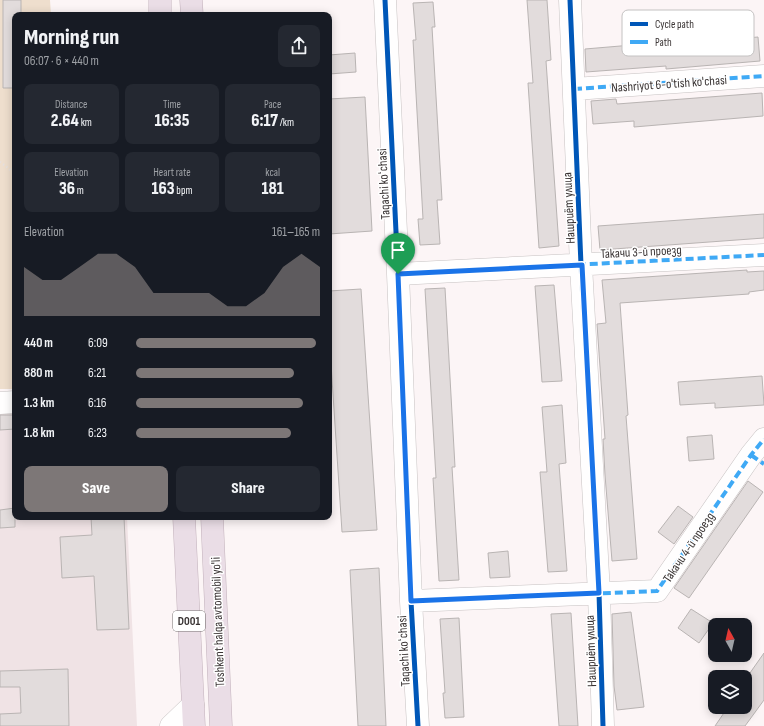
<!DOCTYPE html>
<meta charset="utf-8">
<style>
body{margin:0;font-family:"Sofia Sans Condensed",sans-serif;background:#242831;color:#f1f3f6;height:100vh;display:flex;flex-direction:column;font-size:15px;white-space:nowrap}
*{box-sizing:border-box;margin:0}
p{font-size:13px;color:#9ea1a6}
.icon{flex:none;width:22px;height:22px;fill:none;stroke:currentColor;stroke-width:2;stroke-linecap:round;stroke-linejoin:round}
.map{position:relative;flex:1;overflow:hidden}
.panel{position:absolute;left:12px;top:12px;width:320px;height:508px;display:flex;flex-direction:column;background:#171b24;border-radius:8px;box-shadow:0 2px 10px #0003}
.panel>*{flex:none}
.needle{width:26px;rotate:352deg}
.controls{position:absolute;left:708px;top:618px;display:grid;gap:8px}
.controls a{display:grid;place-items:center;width:44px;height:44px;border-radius:8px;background:#171b24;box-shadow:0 2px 10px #0003;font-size:20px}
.pin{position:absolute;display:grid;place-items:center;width:34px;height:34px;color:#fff;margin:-41px -17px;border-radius:50% 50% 50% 0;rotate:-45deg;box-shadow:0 0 4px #0007}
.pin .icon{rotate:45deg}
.round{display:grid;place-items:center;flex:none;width:42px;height:42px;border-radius:8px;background:#242831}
.head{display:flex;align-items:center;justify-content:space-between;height:68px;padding:0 12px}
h1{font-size:22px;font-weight:800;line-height:30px}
.figures{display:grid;grid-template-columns:repeat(3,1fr);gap:6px;height:68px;padding:4px 12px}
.figures div{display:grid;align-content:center;border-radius:8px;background:#242831;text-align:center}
.figures b{font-size:17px;font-weight:800}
.figures small{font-size:11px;font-weight:400}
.figures p{font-size:11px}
.chart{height:112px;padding:8px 12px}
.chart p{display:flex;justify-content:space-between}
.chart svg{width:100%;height:72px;margin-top:4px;fill:#7d7777;opacity:.7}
.button{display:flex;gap:8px;margin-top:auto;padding:8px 12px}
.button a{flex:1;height:46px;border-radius:8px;background:#7d7777;color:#fff;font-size:16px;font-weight:800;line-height:46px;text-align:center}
.button a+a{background:#242831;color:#f1f3f6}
ul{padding:0 12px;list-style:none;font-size:13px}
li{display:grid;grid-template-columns:64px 48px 1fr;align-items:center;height:30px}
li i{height:10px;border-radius:5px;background:#7d7777}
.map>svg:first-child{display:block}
.built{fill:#f0e3e5}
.green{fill:#eedecd}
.building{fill:#e2dcdc;stroke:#b9b4b3}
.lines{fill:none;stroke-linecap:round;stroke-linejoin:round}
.minor-casing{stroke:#c7c2c2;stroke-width:23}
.highway-casing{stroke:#c2b1bb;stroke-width:23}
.path{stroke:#e3e1e2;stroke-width:2.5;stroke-dasharray:1 3;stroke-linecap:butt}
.minor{stroke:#fffefe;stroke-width:22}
.highway{stroke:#eadde6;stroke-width:22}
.quiet{stroke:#3fa9f5;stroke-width:4;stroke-dasharray:8 4;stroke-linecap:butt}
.cycleway-casing{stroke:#fff;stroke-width:8}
.cycleway{stroke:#0057b8;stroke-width:5}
.route-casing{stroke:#fff;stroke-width:8}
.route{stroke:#1a73e8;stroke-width:5}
.labels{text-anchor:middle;stroke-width:3;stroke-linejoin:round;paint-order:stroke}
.shield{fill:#fff;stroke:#747070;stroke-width:1}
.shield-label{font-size:12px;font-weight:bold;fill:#393333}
.street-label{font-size:13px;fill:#393333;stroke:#fff}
.key{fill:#fff;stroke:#c4c2c2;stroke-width:1}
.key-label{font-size:11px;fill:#393333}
</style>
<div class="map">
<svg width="764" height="726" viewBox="0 0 764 726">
<rect width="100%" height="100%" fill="#fcf5f6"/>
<path class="built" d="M15,406V517H127L137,726H0V408Z"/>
<path class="green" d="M0,0H50L51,15H15V389H0Z"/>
<path class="building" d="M3,0H21V15H15V88H3Z
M527,0H547L551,60L546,61L559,246L539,248L528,83H533Z
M433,2L435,27H432L442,200H437L440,244L420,245L418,219H423L413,40H416L413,3Z
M758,37L760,61L666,69V66L586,72L585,49L644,44L645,47Z
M355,53L356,72L329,74V55Z
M762,93L763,116L634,127V121L593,124L591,101L616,99L617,104Z
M365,97L372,231L329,234V99Z
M764,214V238L600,250L598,226Z
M747,270V272L764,271V290L749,292V294L620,303L628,415L626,416L637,559L612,561L605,475L603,439H605L597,324L606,323L602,280Z
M554,285L562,381L542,382L535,286Z
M445,288L455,467H452L459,580L439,581L433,478H436L425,289Z
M361,289L377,530L342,532L329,333V291Z
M762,376L764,405L715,408V403L680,405L678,382Z
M562,405L566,463L559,464L567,571L548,572L540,472H547L542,407Z
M0,415H15V429L0,430Z
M712,435L714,459L689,461L687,437Z
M748,481L763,492L689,598L674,588Z
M678,506L693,517L674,544L658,532Z
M15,508V527L0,528V510Z
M91,517H124L129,629L97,630L94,576L62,578L60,537L92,535Z
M508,551L510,577L490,578L488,553Z
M379,568L386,726H358L350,570Z
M691,609L713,623L699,643L678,628Z
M631,612L644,707L617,710L614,686L612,614Z
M571,613L578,726H559L551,614Z
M459,618L464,717L445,718L443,693H445L440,619Z
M764,653V700L745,726H715L728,707H745V680Z
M68,669L69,726H0V714L21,713L20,687H0V671Z"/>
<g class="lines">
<g class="minor-casing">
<path id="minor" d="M385,0L398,274L411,601L418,726
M570,0L581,265L599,593L603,726
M574,89L764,76
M398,274L764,255
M0,403L15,402
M411,601L657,591L751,455L764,439
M171,726L193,705"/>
</g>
<g class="highway-casing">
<path id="highway" d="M160,0V15
M191,0L192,15
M184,517L194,726
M212,517L221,726"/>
</g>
<path class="path" d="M0,162L15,173"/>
<use href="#minor" class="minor"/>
<use href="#highway" class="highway"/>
<path class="quiet" d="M574,89L764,76
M398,274L764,255
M751,455L764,464
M411,601L657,591L751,455L764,439"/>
<g class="cycleway-casing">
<path id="cycleway" d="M385,0L398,274L411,601L418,726
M570,0L581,265L599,593L603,726"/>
</g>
<use href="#cycleway" class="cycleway"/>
</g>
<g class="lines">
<g class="route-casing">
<path id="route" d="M582,265L599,593L411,601L398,274Z"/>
</g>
<use href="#route" class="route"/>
</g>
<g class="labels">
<rect class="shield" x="173" y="611" width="32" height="20" rx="3"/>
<g class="shield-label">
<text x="189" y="625">D001</text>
</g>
<g class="street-label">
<text transform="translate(669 83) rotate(-4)" y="5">Nashriyot 6-o'tish ko'chasi</text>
<text transform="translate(383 184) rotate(-93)" y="5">Taqachi koʻchasi</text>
<text transform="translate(568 208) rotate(-93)" y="5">Нашриёт улица</text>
<text transform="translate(641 251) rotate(-3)" y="5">Такачи 3-й проезд</text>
<text transform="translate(688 547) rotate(-56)" y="5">Такачи 4-й проезд</text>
<text transform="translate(217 622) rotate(-92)" y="5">Toshkent halqa avtomobil yo'li</text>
<text transform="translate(403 651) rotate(-93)" y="5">Taqachi koʻchasi</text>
<text transform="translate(590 651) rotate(-92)" y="5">Нашриёт улица</text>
</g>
</g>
<rect x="622" y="10" width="132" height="46" rx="6" class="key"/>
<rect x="630" y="22" width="18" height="4" fill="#0057b8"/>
<rect x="630" y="40" width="18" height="4" fill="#3fa9f5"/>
<g class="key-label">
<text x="655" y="28">Cycle path</text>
<text x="655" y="46">Path</text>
</g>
</svg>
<div class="controls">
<a><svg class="needle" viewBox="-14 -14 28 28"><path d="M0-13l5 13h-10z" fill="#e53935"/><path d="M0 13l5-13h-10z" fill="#9ea1a6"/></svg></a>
<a><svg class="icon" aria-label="layers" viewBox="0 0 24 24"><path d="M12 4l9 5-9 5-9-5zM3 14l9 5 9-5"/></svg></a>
</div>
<div class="pin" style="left:398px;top:274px;background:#1e9e55"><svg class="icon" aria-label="arrive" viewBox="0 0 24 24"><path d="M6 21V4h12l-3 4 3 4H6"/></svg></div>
<section class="panel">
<div class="head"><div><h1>Morning run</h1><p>06:07 · 6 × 440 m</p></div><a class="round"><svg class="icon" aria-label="share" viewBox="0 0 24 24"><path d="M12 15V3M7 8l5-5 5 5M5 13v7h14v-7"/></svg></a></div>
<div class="figures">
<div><p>Distance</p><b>2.64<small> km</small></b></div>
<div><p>Time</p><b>16:35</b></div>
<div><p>Pace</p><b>6:17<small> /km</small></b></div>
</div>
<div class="figures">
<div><p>Elevation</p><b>36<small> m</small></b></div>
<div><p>Heart rate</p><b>163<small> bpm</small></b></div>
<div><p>kcal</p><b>181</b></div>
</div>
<div class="chart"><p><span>Elevation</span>161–165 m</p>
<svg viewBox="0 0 160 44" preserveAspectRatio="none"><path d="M0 44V14L10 22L20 22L30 14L40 6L50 6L60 14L70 30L80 30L90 30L100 30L110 38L120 38L130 30L140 14L150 6L160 14V44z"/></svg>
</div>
<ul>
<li><b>440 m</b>6:09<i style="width:98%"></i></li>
<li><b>880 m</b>6:21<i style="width:86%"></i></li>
<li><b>1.3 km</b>6:16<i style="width:91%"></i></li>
<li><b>1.8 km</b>6:23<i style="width:84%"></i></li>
</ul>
<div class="button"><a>Save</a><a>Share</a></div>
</section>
</div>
